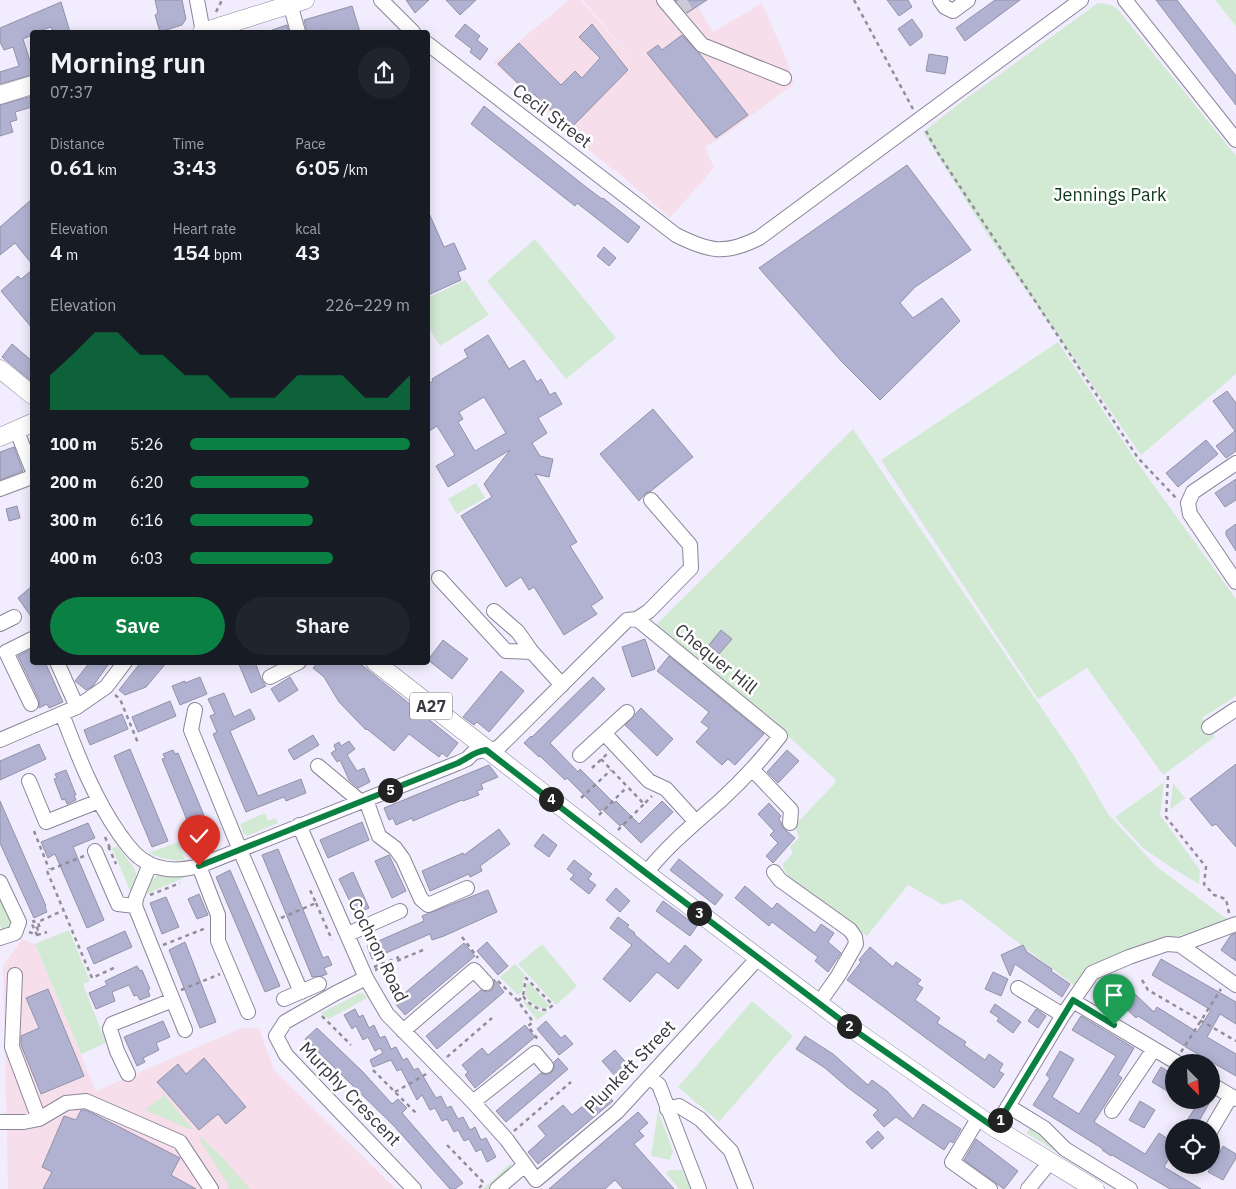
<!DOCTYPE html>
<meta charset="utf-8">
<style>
body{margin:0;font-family:"IBM Plex Sans",sans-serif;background:#20242c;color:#f1f3f6;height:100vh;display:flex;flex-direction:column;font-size:19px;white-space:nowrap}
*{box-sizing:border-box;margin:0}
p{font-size:16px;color:#9ea1a6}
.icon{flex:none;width:28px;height:28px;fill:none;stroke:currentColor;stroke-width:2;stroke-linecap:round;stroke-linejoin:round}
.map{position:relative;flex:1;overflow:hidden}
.sheet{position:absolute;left:30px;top:30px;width:400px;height:635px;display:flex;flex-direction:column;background:#171b24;border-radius:5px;box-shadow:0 2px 12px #0003}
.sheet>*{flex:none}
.needle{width:32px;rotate:156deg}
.buttons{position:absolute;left:1165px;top:1054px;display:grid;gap:10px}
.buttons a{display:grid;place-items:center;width:55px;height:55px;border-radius:50%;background:#171b24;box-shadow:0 2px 12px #0003;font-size:25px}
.pin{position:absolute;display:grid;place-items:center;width:42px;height:42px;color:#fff;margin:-51px -21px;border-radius:50% 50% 50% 0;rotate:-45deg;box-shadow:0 0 5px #0007}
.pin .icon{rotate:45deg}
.km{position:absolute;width:25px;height:25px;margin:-12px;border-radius:50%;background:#222;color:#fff;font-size:14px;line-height:25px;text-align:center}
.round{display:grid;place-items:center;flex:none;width:52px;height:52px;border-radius:26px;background:#20242c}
.overview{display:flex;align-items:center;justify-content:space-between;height:85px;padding:0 20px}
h1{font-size:28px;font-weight:600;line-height:38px}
.stats{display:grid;grid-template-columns:repeat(3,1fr);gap:8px;height:85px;padding:5px 20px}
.stats div{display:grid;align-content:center}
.stats b{font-size:21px;font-weight:600}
.stats small{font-size:14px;font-weight:400}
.stats p{font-size:14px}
.chart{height:140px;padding:10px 20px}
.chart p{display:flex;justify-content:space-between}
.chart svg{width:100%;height:90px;margin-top:5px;fill:#0b8043;opacity:.7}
.cta{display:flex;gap:10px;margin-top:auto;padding:10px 20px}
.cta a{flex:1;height:58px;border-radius:30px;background:#0b8043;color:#fff;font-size:20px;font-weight:600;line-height:58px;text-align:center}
.cta a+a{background:#20242c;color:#f1f3f6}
ul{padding:0 20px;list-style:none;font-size:16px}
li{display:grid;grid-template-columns:80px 60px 1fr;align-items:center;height:38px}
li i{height:12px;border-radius:6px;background:#0b8043}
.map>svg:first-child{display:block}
.commercial{fill:#f6dfeb}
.green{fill:#d2e9d4}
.building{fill:#b1b1d2;stroke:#9292a6;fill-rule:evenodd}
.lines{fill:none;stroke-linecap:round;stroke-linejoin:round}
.minor-tunnel{stroke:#cdc9d8;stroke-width:14;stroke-dasharray:14 7;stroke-linecap:butt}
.minor-casing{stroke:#8b8599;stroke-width:16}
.major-casing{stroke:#8b8599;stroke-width:19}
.path{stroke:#918d99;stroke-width:2.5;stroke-dasharray:4 4;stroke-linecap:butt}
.minor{stroke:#fff;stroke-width:14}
.major{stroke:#fff;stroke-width:18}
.route-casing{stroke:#fff;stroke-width:10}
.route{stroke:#0b8043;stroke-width:6}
.labels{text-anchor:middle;stroke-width:5;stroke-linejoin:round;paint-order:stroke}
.shield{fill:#fff;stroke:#767479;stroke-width:1}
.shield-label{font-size:16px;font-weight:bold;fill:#3b3840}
.street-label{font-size:18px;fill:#3b3840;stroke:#fff}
.park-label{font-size:18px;fill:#0c3a17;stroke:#fff}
</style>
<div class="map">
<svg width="1236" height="1189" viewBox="0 0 1236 1189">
<rect width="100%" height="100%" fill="#f2edfe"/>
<path class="commercial" d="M569,0H581L643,73L583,0H694L713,32L762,3L787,61L794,84L728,133L705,147L714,168L670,218L613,168L612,169L568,133L570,130L493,63Z
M22,939L35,944L96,1091L242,1028H259L274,1070L396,1189H8L3,966Z"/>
<path class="green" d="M1215,0H1236V26Z
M1098,3L1112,5L1120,12L1236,156V374L1141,455L987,234L923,132L956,106Z
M535,239L616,338L566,379L487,281Z
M465,280L489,315L440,346L428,326V298Z
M1058,342L1134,458L1236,599V696L1202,718L1215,737L1163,775L1087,668L1038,699L881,460Z
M853,429L1076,759L1108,814L1156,866L1228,920L1090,965L1075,986L961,899L943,905L908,885L867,936L787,875L782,865L793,853L790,847L799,838L795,825L836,782L835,779L785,733L654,627Z
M476,483L485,498L457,514L448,499Z
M1164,782L1160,815L1200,870L1199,884L1172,868L1143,848L1115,817Z
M1173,783L1185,798L1170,810Z
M265,813L268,821L276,818L278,823L247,836L244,834L240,824Z
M178,842L185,860C172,861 162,859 149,853Z
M118,846C121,852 136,868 136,873C137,879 132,888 131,893L112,848Z
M159,875L186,877L144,895L153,879Z
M0,899L3,901L13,922L12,930L4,932L0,925Z
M69,930L90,981L83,984L106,1043L81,1054L35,944Z
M542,944L577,986L556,1005L518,964Z
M515,964L525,975L522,992L518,995L500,977Z
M528,982L549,1005L545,1009C531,1005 520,996 528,982Z
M360,993H363L367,998L329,1019L321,1013Z
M524,1000L537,1011L548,1012L537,1020L524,1003Z
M752,1001L793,1036L719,1122L678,1087Z
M164,1095L193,1129H189L145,1110Z
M658,1111L673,1151L670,1160L651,1156Z
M1030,1128L1036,1129L1046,1140L1125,1189H1117L1026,1133Z
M201,1137L223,1158L250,1189H227L230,1187L199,1139Z
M512,1162L509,1173L493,1189H483Z
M669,1170H682L691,1189H679L666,1173Z"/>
<path class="building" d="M155,0H182L186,19L182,25L160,32L155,15L158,13Z
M406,0H429L415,13Z
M446,0H476L460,15Z
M675,0H707L687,13Z
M887,0H908L912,7L899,16Z
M995,0H1020L965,41L956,28Z
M1156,0H1177L1236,76V105Z
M61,2L70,32H53L51,27L37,32H32V35L23,39L30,61L32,60V75L0,84V72L19,66L13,47L4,50L0,42V28Z
M352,6L360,32H327L326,30L316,32H307L304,20Z
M912,19L922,33V37L910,46L898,29Z
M465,24L480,36L477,40L488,49L480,60L470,52L472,49L455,36Z
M592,24L628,70L570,129L534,94L531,96L498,64L519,43L561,85L575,71L582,78L600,58L579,37Z
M287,25L289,32H272V30Z
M682,35L699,53L748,115L716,138L647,53L658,45L662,50Z
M929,54L948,57L945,74L926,71Z
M32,96V107L15,112L17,120L10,122L13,132L0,136V105Z
M484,106L586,187L602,199L603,198L640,227L628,243L577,203L575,206L471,124Z
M907,165L971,250L915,287L900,303L913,318L942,298L960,321L880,400L842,362L759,268Z
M32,199V264L15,243L0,255V227Z
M428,211L444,247L454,243L466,269L458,272L461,280L428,295Z
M604,247L616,258L609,266L597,256Z
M32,270V328L1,291L18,276L21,279Z
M488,335L509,369L524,360L537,382L541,379L550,395L555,392L562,404L538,418L547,433L532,443L540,456L553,459L549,477L535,474L577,542L570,546L603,598L591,606L597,614L564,635L534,587L529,590L521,577L506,587L461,516L492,497L484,484L510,450L448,487L436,466L455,455L437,426L428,432V384L433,381L432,379L468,357L464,350ZM484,397L506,433L475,451L458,422L463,419L459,412Z
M12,344L32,361V382L2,357Z
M1227,391L1236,403V451L1226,458L1216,446L1235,431L1213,401Z
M653,409L693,457L651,491L646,493L639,501L600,454Z
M1206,440L1218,454L1178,487L1166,473Z
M14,447L23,471L0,480V452Z
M1236,479V500L1225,507L1215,493Z
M17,506L20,518L9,521L6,509Z
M1236,524V551L1226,535V531Z
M32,586V618L18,598Z
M721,630L732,639L719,654L709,645Z
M645,639L655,669L632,677L622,647Z
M443,640L468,659L452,679L428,660Z
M32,649V662H45L63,702L49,708L47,704L39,708V700L18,656Z
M669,656L764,734L735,765L728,759L722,765L696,742L709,728L701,722L709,712L657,671Z
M90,662H110L93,686L86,690L75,681Z
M141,662H167L146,687L125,695L119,690Z
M238,662H255L262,681L266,686L251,693Z
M318,662H358L458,743L447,757L442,753L439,757L409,734L394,751L367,729L366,730L339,702L324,677L313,668Z
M501,671L524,691L489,732L477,722L474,725L463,717Z
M200,677L207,694L180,705L172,686L185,681V683Z
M290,677L298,690L279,702L271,689Z
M593,677L605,689L550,743L578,772L580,769L614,803L616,801L639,824L662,801L673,812L641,843L622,824L620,826L602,809L600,811L567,778L565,780L540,756L539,757L524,743L531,736L532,737Z
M224,693L234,717L250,709L255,719L230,731L258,796L301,779L306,793L286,801L284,797L246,812L213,734L217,732L210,716L215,714L208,699Z
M170,701L176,716L138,732L132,717Z
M641,708L673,739L657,756L625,725Z
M122,714L128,729L90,745L84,730Z
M313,735L319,745L294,760L288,750Z
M349,741L355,749L347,755L357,771L364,768L370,782L358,788L349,780L340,760L337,762L331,753L336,750L334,745L339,742L341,746Z
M39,744L46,759L0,780V761Z
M130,749L168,841L152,847L114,756Z
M173,750L175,754L178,753L215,842L211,843L213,847L200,852L162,759L165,758L163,754Z
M787,750L799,761L778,783L767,772Z
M1236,764V847L1216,824L1212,826L1190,799Z
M489,765L498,777L481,784L483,789L477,791L479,795L463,801L462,800L413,821L412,818L396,825L393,818L389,820L384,808Z
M66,770L76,795H74L76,800L67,804L65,799L62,800L54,779L57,778L55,774Z
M0,801L46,906L45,907L47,912L34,918L0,843Z
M769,803L781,816L779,819L781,822L782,827L795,838L773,863L766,856L778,843L770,835L774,831L758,814Z
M362,822L369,840L328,858L320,840Z
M88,823L95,838L73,847L104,920L87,928L55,854L48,858L41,842Z
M499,829L510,844L480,866L482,871L470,877L469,874L430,891L422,871L463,853L464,855Z
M543,834L557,845L549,857L534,846Z
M278,849L323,958L328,956L332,965L324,968L327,974L322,976L312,977L262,855Z
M389,855L406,891L392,898L375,861Z
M679,859L723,895L715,905L670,870Z
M574,860L592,874L588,879L596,885L589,894L570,879L574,875L567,869Z
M230,870L280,986L265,992L216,877Z
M353,872L369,908L356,914L339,879Z
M745,886L772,909L777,903L815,933L821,924L834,933L828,942L841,953L828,972L815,961L818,957L772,922L769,926L735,898Z
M616,888L630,901L620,912L606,900Z
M488,890L497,912L444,936L432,940L430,934L372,959L367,946L424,921L422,916Z
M199,894L208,915L197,919L188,899Z
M166,897L179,927L162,934L150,903Z
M663,901L697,926L690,936L656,911Z
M618,917L629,925L627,927L635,933L634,934L669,964L685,945L702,960L678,989L657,972L630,1002L603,979L632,945L610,928Z
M125,931L132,947L94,964L87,948Z
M1236,933V961L1221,950L1231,935Z
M185,942L216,1022L200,1028L169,950Z
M487,942L508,966L498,975L477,951Z
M464,943L475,956L405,1015L394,1002Z
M1023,945L1027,952L1052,969L1051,971L1070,984L1062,997L1015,964L1010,976L1001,955Z
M870,947L893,967L896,962L921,980L917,984L923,988L915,1000L940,1018L937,1023L966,1042L964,1045L985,1060L989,1054L1003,1064L999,1071L1004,1074L994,1088L847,980L861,962L859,960Z
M1161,959L1236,1002V1024L1220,1014L1207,1037L1236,1054V1076L1189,1049L1138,1016L1136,1018L1100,984L1108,976L1111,974L1115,978L1117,977L1154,1012L1157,1007L1197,1032L1211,1010L1152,975Z
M137,966L140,971L142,970L150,989L148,990L150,996L140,1000L137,995L134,996L129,985L112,992L115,1001L96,1009L89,993L107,985L105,981Z
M993,972L1008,979L1001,996L985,989Z
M494,979L504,992L437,1049L426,1036L481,990L487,992L492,990L494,985Z
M48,989L84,1076L41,1094L21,1045V1036L39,1028L26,998Z
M995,1004L1021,1022L1013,1033L997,1021L999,1018L990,1012Z
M355,1009L359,1017L363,1015L369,1028L374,1025L380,1038L385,1036L391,1049L396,1047L403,1060L407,1058L414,1070L418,1068L436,1098L441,1096L447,1108L451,1106L458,1119L463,1117L470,1130L475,1127L481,1140L486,1138L496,1157L487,1162L481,1149L476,1152L469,1139L464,1141L458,1130L454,1132L447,1119L442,1121L435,1108L430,1110L422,1095L417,1100L401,1069L397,1071L391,1060L373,1067L370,1060L383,1053L380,1048L375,1051L368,1037L363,1040L356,1026L352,1029L344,1015Z
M1036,1009L1046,1016L1038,1028L1028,1021Z
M1081,1016L1134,1048L1118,1075L1122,1078L1094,1122L1145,1154L1159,1133L1174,1143V1150L1164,1167L1201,1189H1170L1112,1155L1111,1156L1102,1150L1103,1149L1033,1105L1050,1078L1046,1075L1060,1051L1074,1059L1052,1097L1079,1114L1116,1056L1072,1030Z
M163,1021L170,1037L156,1043L159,1050L143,1058L145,1062L137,1066L124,1037Z
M546,1021L561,1038L565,1035L573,1044L559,1055L537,1029Z
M525,1025L535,1037L475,1088L465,1075L468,1072L462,1065L482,1048L488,1055Z
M317,1028L363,1072L392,1104L398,1099L407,1108L402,1113L463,1183L455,1189H450L394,1126L305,1039Z
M805,1036L833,1054L868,1085L872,1080L887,1091L913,1119L923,1104L961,1129L953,1143L950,1141L944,1150L896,1117L884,1127L873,1115L878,1110L847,1087L825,1068L796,1049Z
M615,1050L629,1066L616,1077L602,1061Z
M204,1058L246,1107L226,1124L218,1114L199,1130L157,1082L178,1064L186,1074Z
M558,1058L568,1069L506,1122L496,1111L541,1073L547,1075L551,1073L554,1068V1062Z
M1161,1067L1174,1075V1095L1152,1082Z
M603,1089L613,1101L538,1164L528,1152L546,1136L538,1126L563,1105L572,1115Z
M1182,1100H1211L1195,1128H1182L1195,1108Z
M1140,1101L1155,1110L1144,1128L1129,1120Z
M81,1110H85L92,1113L180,1158L171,1175L196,1189H43L52,1172L42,1167L64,1116L76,1120Z
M638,1112L648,1123L639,1131L644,1136L634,1144L674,1189H623L615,1180L605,1189H549Z
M878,1131L884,1138L872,1149L866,1142Z
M976,1139L1018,1171L1004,1189L964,1160Z
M1223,1146L1236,1154V1158L1223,1180L1208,1172Z"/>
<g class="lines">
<path class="minor-tunnel" d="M679,0L687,13"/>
<g class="minor-casing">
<path id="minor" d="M197,0L203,32
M289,0L298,32
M381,0L413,32
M664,0L702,45L784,78
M940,0L945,7L953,11L968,0
M1125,0L1236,140
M428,44L676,235C710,252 725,255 759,238L1081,0
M16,429L32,469
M1236,463L1193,492L1188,503L1190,514L1236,582
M0,489L32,477
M439,578L506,651L532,652
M494,611L518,632L532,652L562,685
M637,619L649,611L691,568L690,545L651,500
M0,624L14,617
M57,662L77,707
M270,677L299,662
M31,704L6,652L32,639
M195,710L191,730L240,850L301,992
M62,714C78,756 94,798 120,835C127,844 133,854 143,860C160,872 180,871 199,866L458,763L467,759L474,752L498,748L627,620L637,619L780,736C762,759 742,781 720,801C694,824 667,846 646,873
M1209,727L1236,709
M604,733L649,781L666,789L696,822
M0,740L77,707L106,687L125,662
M580,755L627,712
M318,766L361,802
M752,769L791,810L790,823
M29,781L46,822L99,801
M366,800L379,836L395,848L403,859L421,899L428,905L467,888
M299,825L366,978L387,1014L473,1102L507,1140L536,1180L617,1112L758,958
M95,851L118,904L135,906
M150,864L136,898L135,906L185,1030
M199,866L218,915V941L248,1012
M774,872L780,880L850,930L855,937L856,944L838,976L819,1003
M0,882L19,922L15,933L0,938
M348,934L400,911
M1180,945L1236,924
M15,975L12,1047L39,1119
M366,978L336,993L285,1022L276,1036L286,1055L414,1189
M1018,988L1063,1015
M284,999L319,984
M1073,1001L1176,1062
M403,1031L474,970L486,983
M128,1074L117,1051L110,1029L112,1024L173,1000
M649,1077L659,1085L699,1189
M1211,1084L1236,1099
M473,1102L535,1053L546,1066
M1008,1106L1044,1128L1065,1149L1130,1189
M667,1109L679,1106L700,1119L731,1151L746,1189
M1112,1111L1154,1049
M979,1117L952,1162L990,1189
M0,1122H24L39,1119L66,1103L86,1101L180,1142L211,1189
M995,1128L1063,1015L1092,973L1129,957L1167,944L1180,945L1236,985
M1211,1130L1231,1096
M497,1189L525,1165
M1028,1189L1050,1162"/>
</g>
<g class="major-casing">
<path id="major" d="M202,32L305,0
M0,95L32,85
M0,369L32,395
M0,437L32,423
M375,662L646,873L857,1032L995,1128L1095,1189"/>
</g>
<path class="path" d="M854,0L913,109
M216,12L222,0
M926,131L938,153L1138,458L1177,499
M115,695L120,699L138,743
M601,759L644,804L652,796
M592,768L607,754
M1168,776L1166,817L1206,867L1204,884L1214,895L1226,899L1229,913
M581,798L611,770
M599,815L627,787
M618,830L644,804
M34,831L49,869
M105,837L110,848
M108,847L109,848L116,864
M84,856L47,871L92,978L116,967
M150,895L180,883
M316,903L332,940
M281,918L316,903L310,890
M29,932L37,935L31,922L34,921L38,930L40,929L38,922L64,910
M37,935L47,932
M462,937L478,958
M163,945L206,928
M374,967L399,957
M375,970L423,950
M1142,980L1148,990L1236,1041
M498,981L518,1001L533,1022L528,1026L539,1041
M181,990L220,974
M518,1001L523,996L526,978L553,1005L547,1010C536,1010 529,1004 523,996
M322,1016L351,1045
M1181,1052L1221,989
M447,1057L492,1018
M373,1070L416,1113
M395,1092L428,1073
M514,1131L571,1082
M447,1145L484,1183L478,1189"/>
<use href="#minor" class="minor"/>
<use href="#major" class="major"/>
</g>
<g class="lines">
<g class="route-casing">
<path id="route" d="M199,866L458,763C470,757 473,752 486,750L646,873L857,1032L995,1128L1073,1000L1114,1025"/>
</g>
<use href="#route" class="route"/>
</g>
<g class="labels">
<rect class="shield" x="410" y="692.5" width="42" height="27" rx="4"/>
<g class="shield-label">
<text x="431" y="712">A27</text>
</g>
<g class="street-label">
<text transform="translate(552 116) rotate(37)" y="6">Cecil Street</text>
<text transform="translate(716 659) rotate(39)" y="6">Chequer Hill</text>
<text transform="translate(378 950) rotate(64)" y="6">Cochron Road</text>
<text transform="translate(630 1067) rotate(-46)" y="6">Plunkett Street</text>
<text transform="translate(350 1094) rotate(46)" y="6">Murphy Crescent</text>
</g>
<g class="park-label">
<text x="1110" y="201">Jennings Park</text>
</g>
</g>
</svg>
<div class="buttons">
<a><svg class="needle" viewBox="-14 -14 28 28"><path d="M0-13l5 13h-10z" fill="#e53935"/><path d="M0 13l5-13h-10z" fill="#9ea1a6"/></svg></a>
<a><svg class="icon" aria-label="locate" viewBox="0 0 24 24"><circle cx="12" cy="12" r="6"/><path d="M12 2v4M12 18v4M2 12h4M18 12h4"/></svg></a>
</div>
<div class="pin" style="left:1114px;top:1025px;background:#1e9e55"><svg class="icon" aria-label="arrive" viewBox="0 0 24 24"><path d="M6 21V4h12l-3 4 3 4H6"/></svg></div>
<div class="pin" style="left:199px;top:866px;background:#d93025"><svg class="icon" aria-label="check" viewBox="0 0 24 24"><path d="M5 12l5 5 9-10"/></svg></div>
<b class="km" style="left:1000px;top:1120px">1</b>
<b class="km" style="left:849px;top:1026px">2</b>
<b class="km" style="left:699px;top:913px">3</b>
<b class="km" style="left:551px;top:799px">4</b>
<b class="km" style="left:390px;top:790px">5</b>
<section class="sheet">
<div class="overview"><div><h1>Morning run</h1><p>07:37</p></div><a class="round"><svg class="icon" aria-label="share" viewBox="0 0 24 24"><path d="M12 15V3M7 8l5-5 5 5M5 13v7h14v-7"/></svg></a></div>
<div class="stats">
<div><p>Distance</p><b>0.61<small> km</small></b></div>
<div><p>Time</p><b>3:43</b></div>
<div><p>Pace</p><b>6:05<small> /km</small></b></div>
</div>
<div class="stats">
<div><p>Elevation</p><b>4<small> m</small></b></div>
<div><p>Heart rate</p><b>154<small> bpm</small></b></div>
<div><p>kcal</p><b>43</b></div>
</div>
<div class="chart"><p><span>Elevation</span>226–229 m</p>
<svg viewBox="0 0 160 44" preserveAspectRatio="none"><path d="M0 44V27L10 17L20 6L30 6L40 17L50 17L60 27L70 27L80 38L90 38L100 38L110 27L120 27L130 27L140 38L150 38L160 27V44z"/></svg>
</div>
<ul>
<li><b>100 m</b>5:26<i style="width:100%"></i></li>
<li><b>200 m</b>6:20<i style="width:54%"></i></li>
<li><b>300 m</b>6:16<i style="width:56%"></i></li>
<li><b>400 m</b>6:03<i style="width:65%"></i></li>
</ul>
<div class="cta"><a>Save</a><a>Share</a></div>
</section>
</div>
